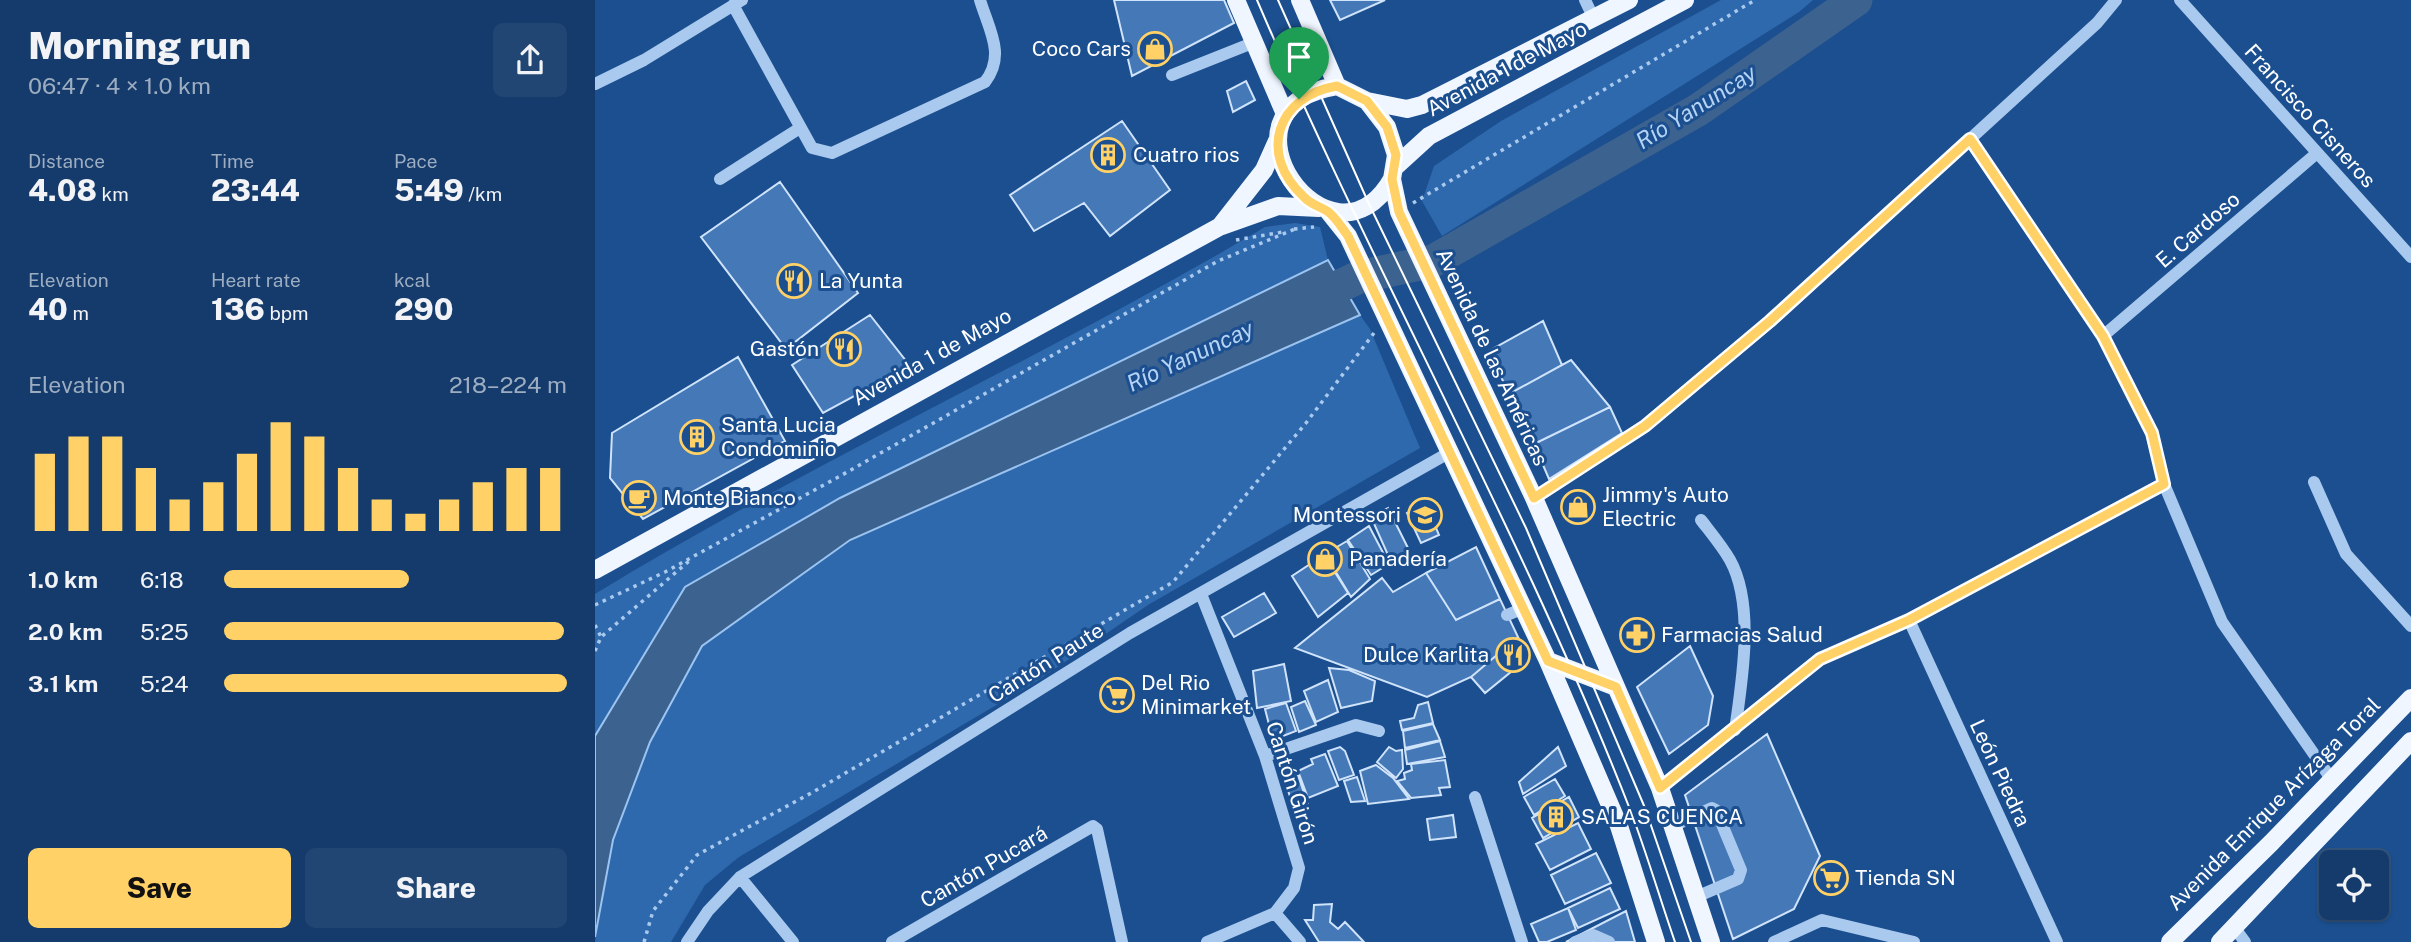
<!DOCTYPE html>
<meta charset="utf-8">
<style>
body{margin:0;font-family:"Public Sans",sans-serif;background:#214673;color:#f1f3f6;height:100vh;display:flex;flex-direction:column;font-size:26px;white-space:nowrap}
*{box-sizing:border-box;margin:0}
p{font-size:23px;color:#9dadc1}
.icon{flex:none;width:38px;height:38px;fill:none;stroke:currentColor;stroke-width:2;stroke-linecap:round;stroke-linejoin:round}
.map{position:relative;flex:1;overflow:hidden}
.panel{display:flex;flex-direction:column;background:#143b6b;width:595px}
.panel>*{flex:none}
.buttons{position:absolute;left:1724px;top:850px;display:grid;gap:14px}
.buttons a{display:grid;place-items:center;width:70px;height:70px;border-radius:10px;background:#143b6b;box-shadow:0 2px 5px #0004,0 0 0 2px #33557e;font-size:35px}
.pin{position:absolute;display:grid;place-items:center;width:60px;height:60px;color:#fff;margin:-72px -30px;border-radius:50% 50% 50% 0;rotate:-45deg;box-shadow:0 0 7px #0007}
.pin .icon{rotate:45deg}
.round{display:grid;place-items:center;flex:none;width:74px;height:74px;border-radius:10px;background:#214673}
.headline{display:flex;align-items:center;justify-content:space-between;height:119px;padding:0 28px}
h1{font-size:38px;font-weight:800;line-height:52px}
.stats{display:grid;grid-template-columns:repeat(3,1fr);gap:10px;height:119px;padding:7px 28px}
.stats div{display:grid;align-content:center}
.stats b{font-size:30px;font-weight:800}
.stats small{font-size:19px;font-weight:400}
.stats p{font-size:19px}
.chart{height:196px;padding:14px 28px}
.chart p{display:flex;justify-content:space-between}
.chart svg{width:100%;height:126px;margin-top:7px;stroke:#ffd166;stroke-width:6}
.primary-button{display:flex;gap:14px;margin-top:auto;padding:14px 28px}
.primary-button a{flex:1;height:80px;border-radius:10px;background:#ffd166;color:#111;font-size:28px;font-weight:800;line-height:80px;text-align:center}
.primary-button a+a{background:#214673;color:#f1f3f6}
ul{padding:0 28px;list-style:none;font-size:23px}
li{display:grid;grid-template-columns:112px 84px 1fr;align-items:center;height:52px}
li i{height:18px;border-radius:9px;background:#ffd166}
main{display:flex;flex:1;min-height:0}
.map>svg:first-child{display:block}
.green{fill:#2e69ad}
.water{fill:#3c6290;stroke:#9cc4f0;stroke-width:2}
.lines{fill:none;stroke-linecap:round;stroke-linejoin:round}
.river{stroke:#3c6290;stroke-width:33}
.building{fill:#4478b7;stroke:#cfe3fa;stroke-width:2}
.path{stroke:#a9c9ee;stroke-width:3.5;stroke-dasharray:3.5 5;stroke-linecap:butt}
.minor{stroke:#a9c9ee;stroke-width:12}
.major{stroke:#f0f6ff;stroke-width:18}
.tram{stroke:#fff;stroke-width:2}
.route-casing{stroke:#fff;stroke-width:14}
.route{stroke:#ffd166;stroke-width:9}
.labels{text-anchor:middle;stroke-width:6;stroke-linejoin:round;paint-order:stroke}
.poi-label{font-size:21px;fill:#fff;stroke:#1b4f8f;text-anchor:start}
.street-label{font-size:21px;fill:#fff;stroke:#1b4f8f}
.water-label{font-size:23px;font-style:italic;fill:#b5d3f5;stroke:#1b4f8f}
</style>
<main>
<section class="panel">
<div class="headline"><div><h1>Morning run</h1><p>06:47 · 4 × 1.0 km</p></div><a class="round"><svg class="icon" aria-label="share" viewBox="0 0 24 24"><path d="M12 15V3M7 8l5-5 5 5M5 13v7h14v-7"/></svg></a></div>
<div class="stats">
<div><p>Distance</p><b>4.08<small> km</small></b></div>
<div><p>Time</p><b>23:44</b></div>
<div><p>Pace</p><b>5:49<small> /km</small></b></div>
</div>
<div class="stats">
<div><p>Elevation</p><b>40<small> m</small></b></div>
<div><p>Heart rate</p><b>136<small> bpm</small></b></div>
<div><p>kcal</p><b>290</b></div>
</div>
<div class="chart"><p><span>Elevation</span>218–224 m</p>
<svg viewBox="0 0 160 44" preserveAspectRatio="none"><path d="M5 44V17M15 44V11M25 44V11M35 44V22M45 44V33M55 44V27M65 44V17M75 44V6M85 44V11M95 44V22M105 44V33M115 44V38M125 44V33M135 44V27M145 44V22M155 44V22"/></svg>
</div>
<ul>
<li><b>1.0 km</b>6:18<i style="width:54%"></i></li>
<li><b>2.0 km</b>5:25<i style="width:99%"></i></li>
<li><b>3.1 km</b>5:24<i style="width:100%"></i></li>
</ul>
<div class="primary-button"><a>Save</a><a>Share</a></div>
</section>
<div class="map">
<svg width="1816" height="942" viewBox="0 0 1816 942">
<rect width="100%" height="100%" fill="#1b4f8f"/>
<path class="green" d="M1126,0H1218L1204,12L847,236L827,201L839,166L906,121Z
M700,223L725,227L733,260L245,498L90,587L0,736V594C217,461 451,357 670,227Z
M765,315L775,329L825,448L553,605L442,681L144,857L110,885L76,942H0L18,840L34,796L55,742L107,646L255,540Z"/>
<path class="water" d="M733,260L765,315L255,540L107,646L55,742L18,840L0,937V736L90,587L245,498Z"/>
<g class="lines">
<path class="river" d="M709,303L764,277L838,261L1103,110L1261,0"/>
</g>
<path class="building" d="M519,0H629L639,23L537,76Z
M735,0H790L745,20Z
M651,81L660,100L638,112L632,91Z
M527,121L575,190L515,236L489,203L439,231L415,195Z
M185,182L263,293L191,349L106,237Z
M275,315L315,366L228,413L197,365Z
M948,321L967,365L914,394L894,351Z
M143,357L190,441L48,519L15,478L17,433Z
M976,360L1015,407L939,444L914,394Z
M1015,407L1027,433L954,479L939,444Z
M831,504L844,535L826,543L812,513Z
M793,508L815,552L797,564L776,517Z
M774,526L794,564L776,575L753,540Z
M752,541L775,579L756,597L730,554Z
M881,547L905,599L861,620L831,573Z
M729,555L753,593L723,617L697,576Z
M831,573L861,620L905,599L923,637L876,677L832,697L700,648L787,578L798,592Z
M669,593L681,613L639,637L627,617Z
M923,637L933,658L890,693L876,677Z
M1095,646L1118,696L1113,725L1074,754L1042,687Z
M689,664L696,701L662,708L658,671Z
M734,668L754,670L780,681L777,701L746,708Z
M733,680L743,712L721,722L709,691Z
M710,701L721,725L704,732L696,707Z
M833,702L838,723L807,730L805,721L819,718L823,705Z
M691,703L701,731L678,740L670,709Z
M838,724L845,740L810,748L808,731Z
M1172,734L1225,856L1199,909L1138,939L1090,795Z
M845,741L850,757L812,764L810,750Z
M745,747L750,751L759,775L744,780L733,751Z
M794,747L801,751L807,750L808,769L801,778L782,762Z
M963,747L971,766L928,794L924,782Z
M730,754L743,786L713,798L703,771L718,764L716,759Z
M850,760L855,787L844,788L846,795L816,798L802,781L810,779L809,773L817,770L816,764Z
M781,765L798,778L814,799L773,804L765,771Z
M702,772L713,805L700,810L688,777Z
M762,777L770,801L756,802L749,781Z
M960,779L970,796L939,815L929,797Z
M974,797L984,817L948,838L937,818Z
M858,815L861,837L835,840L832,819Z
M983,823L996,849L955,870L941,844Z
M1001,853L1016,883L970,904L956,875Z
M1015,888L1025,909L983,928L973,908Z
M737,904L735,922L743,929L750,922L769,942H724L710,920H718L719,905Z
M973,908L981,930L952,942H944L936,924Z
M1031,911L1040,942H971Z"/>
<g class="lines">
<path class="path" d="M818,203L1160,0
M699,229L719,227
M641,240L688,232
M0,605L70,572L247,475L623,261L700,229
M0,625L6,637
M0,651L6,637L94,561
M49,942L58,911L102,855L218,792L578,582L711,423L779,333"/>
<path class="minor" d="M990,0L999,19
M1585,0L1816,257
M138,5L217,148L237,153L390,82C411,55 394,30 385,0
M577,75L660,42
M0,84L49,60L147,0
M1375,139L1508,336L1557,433L1569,484L1627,622L1737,780
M125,179L205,128
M1508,336L1722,153
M1719,482L1751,554L1816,626
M939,498L1050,426L1175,322L1502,23L1521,0
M1106,520C1116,533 1127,546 1135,560C1160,605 1147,681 1140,730
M606,594L670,756L704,868L699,888L680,913L612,942
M912,615L929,608
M1314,620L1462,942
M670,756L761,725L784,731
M1065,788L1225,659L1314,620L1569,484
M880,797L927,942
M1078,826L1117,808L1121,810L1146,870L1143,879L1101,897
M145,877L198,942
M680,913L705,942
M1639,927L1650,942
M92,942L113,911L145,877L535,633L857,451
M297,942L498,826L502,829L527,942
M980,942L998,935L1014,942
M1179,942L1227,920L1319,942"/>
<path class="major" d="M641,0L690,114
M705,0L742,86
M772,101L812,109L827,105L1034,0
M800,167L834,136L1090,0
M797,179C736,285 608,107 742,86L772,101L792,127L801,155L797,179L804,212L939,498L1065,788L1116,942
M733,211L753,236L953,661L1024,826L1061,942
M626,225L669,170L682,141
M0,570L624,227L683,206L724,208
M953,661L1021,687
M1575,942L1676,843L1816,698
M1625,942L1816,741"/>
<path class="tram" d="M662,0C779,274 928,534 1036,812C1052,854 1065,899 1080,942
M683,0L774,204L931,528L1050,808L1096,942"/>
</g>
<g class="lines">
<g class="route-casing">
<path id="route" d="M742,86L772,101L792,127L801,155L797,179L804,212L939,498L1050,426L1175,321L1375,139L1508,336L1557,433L1569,484L1314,620L1225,659L1065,788L1021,687L953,661L753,236C747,228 740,216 732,211C724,206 715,204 709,197C662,154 682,96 742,86Z"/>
</g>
<use href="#route" class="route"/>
</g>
<defs>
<g id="shop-ring" transform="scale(1.75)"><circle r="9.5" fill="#1b4f8f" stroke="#ffd166" stroke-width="1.5"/><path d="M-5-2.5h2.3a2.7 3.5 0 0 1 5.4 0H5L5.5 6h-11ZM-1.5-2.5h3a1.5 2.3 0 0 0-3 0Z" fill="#ffd166"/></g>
<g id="building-ring" transform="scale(1.75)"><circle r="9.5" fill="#1b4f8f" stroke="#ffd166" stroke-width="1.5"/><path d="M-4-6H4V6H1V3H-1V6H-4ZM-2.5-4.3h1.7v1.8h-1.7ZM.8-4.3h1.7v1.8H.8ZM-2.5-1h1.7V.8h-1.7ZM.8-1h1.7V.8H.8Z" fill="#ffd166"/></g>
<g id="restaurant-ring" transform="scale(1.75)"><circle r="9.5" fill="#1b4f8f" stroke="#ffd166" stroke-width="1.5"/><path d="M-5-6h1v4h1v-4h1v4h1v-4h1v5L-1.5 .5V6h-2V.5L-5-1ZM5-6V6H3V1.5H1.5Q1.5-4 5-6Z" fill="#ffd166"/></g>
<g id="cafe-ring" transform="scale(1.75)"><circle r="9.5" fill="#1b4f8f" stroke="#ffd166" stroke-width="1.5"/><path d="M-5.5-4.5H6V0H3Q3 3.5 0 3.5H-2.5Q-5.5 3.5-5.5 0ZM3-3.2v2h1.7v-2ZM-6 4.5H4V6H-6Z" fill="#ffd166"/></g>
<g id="school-ring" transform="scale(1.75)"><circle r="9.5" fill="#1b4f8f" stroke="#ffd166" stroke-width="1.5"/><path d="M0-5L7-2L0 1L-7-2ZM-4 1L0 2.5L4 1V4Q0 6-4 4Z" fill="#ffd166"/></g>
<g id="pharmacy-ring" transform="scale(1.75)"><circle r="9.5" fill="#1b4f8f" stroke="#ffd166" stroke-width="1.5"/><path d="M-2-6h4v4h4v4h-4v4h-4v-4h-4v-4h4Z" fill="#ffd166"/></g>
<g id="supermarket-ring" transform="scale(1.75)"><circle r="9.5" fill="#1b4f8f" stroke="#ffd166" stroke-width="1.5"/><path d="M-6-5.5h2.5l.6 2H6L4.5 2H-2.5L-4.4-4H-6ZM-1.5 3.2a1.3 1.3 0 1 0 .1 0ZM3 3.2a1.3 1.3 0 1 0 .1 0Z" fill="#ffd166"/></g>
</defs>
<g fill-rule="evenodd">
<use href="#shop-ring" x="560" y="49"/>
<use href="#building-ring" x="513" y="155"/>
<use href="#restaurant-ring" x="199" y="281"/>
<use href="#restaurant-ring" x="249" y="349"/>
<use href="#building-ring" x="102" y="437"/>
<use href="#cafe-ring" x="44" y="498"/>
<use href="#shop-ring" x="983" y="507"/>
<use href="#school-ring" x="830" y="515"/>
<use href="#shop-ring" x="730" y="559"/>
<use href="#pharmacy-ring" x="1042" y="635"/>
<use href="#restaurant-ring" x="918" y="655"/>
<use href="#supermarket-ring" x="522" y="695"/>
<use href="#building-ring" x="961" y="817"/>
<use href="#supermarket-ring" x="1236" y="878"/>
</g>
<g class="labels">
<g class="poi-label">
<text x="536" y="56" text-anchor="end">Coco Cars</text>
<text x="538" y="162">Cuatro rios</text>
<text x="224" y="288">La Yunta</text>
<text x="224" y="356" text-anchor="end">Gastón</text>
<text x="126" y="432">Santa Lucia<tspan x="126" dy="24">Condominio</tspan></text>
<text x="1007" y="502">Jimmy's Auto<tspan x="1007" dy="24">Electric</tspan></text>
<text x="68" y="505">Monte Bianco</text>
<text x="806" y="522" text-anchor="end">Montessori</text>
<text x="754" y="566">Panadería</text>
<text x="1066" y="642">Farmacias Salud</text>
<text x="894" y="662" text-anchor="end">Dulce Karlita</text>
<text x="546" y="690">Del Rio<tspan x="546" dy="24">Minimarket</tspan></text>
<text x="986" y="824">SALAS CUENCA</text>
<text x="1260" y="885">Tienda SN</text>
</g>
<g class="street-label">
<text transform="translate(912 69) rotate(-28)" y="7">Avenida 1 de Mayo</text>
<text transform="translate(1715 116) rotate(48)" y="7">Francisco Cisneros</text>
<text transform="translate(1603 230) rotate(-41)" y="7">E. Cardoso</text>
<text transform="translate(337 357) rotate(-29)" y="7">Avenida 1 de Mayo</text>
<text transform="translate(897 357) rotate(65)" y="7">Avenida de las Américas</text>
<text transform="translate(451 663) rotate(-32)" y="7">Cantón Paute</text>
<text transform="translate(1405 773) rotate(65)" y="7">León Piedra</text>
<text transform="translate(697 783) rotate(72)" y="7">Cantón Girón</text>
<text transform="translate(1679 804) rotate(-45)" y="7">Avenida Enrique Arízaga Toral</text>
<text transform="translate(389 867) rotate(-30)" y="7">Cantón Pucará</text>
</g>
<g class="water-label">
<text transform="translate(1101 107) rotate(-32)" y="8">Río Yanuncay</text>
<text transform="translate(595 356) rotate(-25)" y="8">Río Yanuncay</text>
</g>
</g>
</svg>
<div class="buttons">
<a><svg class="icon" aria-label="locate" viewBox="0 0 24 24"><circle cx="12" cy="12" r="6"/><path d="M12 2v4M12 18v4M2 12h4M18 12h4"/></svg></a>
</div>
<div class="pin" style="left:704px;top:99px;background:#1e9e55"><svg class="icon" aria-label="arrive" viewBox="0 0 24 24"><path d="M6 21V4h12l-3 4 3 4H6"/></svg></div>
</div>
</main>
